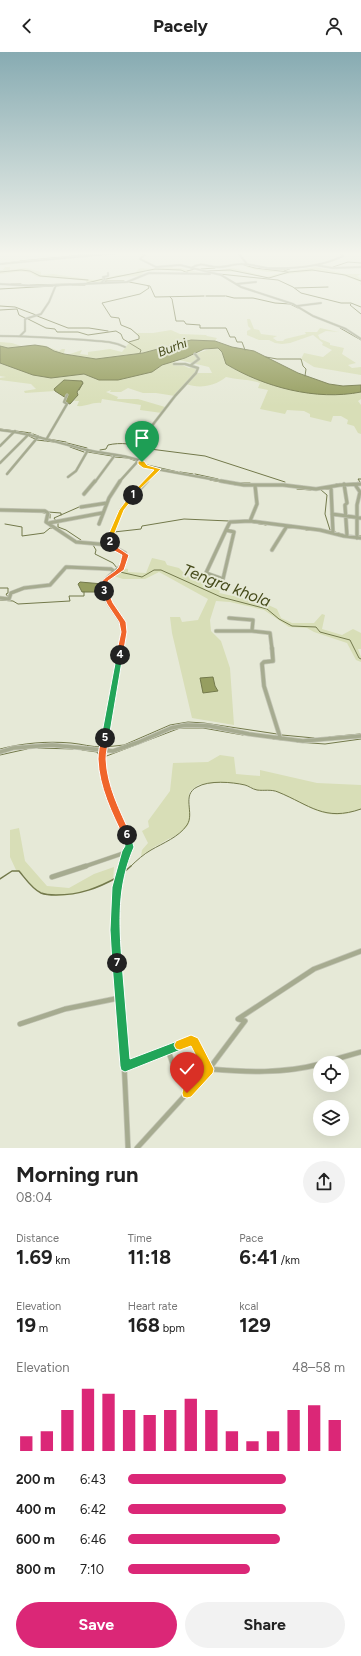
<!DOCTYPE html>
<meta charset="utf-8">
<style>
body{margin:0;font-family:Figtree,sans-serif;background:#f2f2f2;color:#222;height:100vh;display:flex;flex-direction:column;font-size:15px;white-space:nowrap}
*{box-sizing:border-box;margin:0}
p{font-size:13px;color:#767676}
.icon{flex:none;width:22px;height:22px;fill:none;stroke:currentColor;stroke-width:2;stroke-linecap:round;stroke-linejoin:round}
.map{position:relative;height:1096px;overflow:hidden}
.side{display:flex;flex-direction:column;background:#fff;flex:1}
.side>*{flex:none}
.fabs{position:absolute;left:313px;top:1004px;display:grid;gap:8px}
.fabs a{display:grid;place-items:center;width:36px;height:36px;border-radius:50%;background:#fff;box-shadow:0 4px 16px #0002;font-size:20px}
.pin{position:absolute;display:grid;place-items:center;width:34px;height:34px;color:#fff;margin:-41px -17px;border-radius:50% 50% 50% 0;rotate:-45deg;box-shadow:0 0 4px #0007}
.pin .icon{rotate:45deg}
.km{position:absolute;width:20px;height:20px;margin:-10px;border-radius:50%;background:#222;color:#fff;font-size:11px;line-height:20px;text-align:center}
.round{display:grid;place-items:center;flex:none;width:42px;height:42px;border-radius:21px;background:#f2f2f2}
.head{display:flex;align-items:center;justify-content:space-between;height:68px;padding:0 16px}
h1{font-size:22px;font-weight:700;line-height:30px}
.metrics{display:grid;grid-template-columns:repeat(3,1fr);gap:6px;height:68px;padding:4px 16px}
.metrics div{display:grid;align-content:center}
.metrics b{font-size:20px;font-weight:700}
.metrics small{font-size:11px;font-weight:400}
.metrics p{font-size:11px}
.chart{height:112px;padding:8px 16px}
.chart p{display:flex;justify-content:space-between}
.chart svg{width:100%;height:72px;margin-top:4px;stroke:#db2777;stroke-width:6}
.action{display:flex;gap:8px;margin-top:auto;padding:8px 16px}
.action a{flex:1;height:46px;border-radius:24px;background:#db2777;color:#fff;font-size:16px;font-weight:700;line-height:46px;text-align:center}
.action a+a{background:#f2f2f2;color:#222}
ul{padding:0 16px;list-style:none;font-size:13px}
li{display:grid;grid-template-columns:64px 48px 1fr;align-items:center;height:30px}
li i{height:10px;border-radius:5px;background:#db2777}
header{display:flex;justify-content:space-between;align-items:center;height:52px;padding:0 16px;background:#fff;font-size:18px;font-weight:700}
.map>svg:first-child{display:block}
.green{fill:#d8deb7}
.water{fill:#969e60;stroke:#73794b}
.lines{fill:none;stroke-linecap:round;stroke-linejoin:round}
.stream-far1{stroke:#73794b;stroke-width:1}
.stream{stroke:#73794b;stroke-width:1.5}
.minor-far4-casing{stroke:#c3c5b5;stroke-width:2.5}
.minor-far3-casing{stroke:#c3c5b5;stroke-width:3}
.minor-far2-casing{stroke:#c3c5b5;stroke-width:4.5}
.minor-far1-casing{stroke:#c3c5b5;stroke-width:5}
.minor-casing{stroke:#c3c5b5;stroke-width:6}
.minor-far4{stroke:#a6ab90;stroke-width:1.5}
.minor-far3{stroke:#a6ab90;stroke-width:2}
.minor-far2{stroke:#a6ab90;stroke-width:3}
.minor-far1{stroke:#a6ab90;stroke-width:3.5}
.minor{stroke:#a6ab90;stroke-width:4.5}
.split-1{fill:#f5b400;stroke:#fff}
.split-2{fill:#f5b400;stroke:#fff}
.split-3{fill:#f0652b;stroke:#fff}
.split-4{fill:#f0652b;stroke:#fff}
.split-5{fill:#22a559;stroke:#fff}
.split-6{fill:#f0652b;stroke:#fff}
.split-7{fill:#22a559;stroke:#fff}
.split-8{fill:#22a559;stroke:#fff}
.split-9{fill:#f5b400;stroke:#fff}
.labels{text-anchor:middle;stroke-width:4;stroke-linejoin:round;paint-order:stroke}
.far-water-label{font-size:13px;font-style:italic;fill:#464b1b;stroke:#e6e9d7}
.water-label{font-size:16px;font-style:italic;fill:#464b1b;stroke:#e6e9d7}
</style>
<header><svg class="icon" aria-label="back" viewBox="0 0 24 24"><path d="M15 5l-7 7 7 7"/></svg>Pacely<svg class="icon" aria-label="person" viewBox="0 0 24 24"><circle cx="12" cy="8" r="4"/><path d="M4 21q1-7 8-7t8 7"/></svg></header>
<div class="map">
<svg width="361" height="1096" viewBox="0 0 361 1096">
<rect width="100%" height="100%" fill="#e6e9d7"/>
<path class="green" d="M247,214L266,218L288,217H290V219L316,215L345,222H361L357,224L361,227V233L360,232L361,230L339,222L316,219L278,223L268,226L240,220L213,219L233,216L267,225L283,220L281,219C269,222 257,218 246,215Z
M5,215H10V218L25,216L41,220V223L53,222L94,228L104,227L118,223L134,222L140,216L151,217L171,215H173L172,216H181L202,221L189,222L183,221V219L161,218L145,219L140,224L115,225L102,230L86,232V229C70,227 54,226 39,225C35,225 34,222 30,221C20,218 10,221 0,222V218H3Z
M247,267H250L254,277L259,278L261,282L277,284L273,286L277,289H283L285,287L306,282L305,280H317L320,276L339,280L326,279L318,283L320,287L330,291V293L344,296L342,302L356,311L348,313L352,316L361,315V323L314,315L301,307L304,301L323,305L332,298L322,293L323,291L313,283L290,291L282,292L275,291L269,288H259L247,283V279L251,277L248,274Z
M171,278L180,282L206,283L207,284L217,286L215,289L191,288L143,301L96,307L64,302L53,299L47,295L35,293L8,296L0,294V290L12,291L21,294L43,293L59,299L62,297H65L64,301L67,303L82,298L80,302L88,303V300L110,297L122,300L128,292L130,291L128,290L139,287V284L137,281H153Z
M212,296H218L222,300L226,312C264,335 317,349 361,340V347L358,349L361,353V382L358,381L354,374L347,372L348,368L341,364H333L331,370L310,365V362L304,359L287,358L285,362L260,357L268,338L258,336L260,331C249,327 238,328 226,325C215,334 200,337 186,332L175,344L156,341H143L128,336L121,340H110L111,338L106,340L118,345L117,347H138L165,355L162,361L140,358L141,353L102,347L101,351C92,350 86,355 77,354L79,349H74L78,343L77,340L79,338L54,337L55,339L25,341L24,339L36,337L31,332L0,328V326L6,325L0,324V311L33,323L51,326L84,322L99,328H118L152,320L162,313L172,310L183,312L182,313L189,316L193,314L198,316L196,321H212L209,315L179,308Z
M152,506L165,509L167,513L179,516L186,523L220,539L219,541L262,550L277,557L281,566L292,571H314L322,562L325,563L322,577L342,583L353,577L361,581V597H358L361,605V610L356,608L347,591L314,580L307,576L289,575L264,558L230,550L216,549L210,568L211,579L221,589L230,616L234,673L192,666L172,581L170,565H180L182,570L198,568L208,547L159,520L145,527H123L110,523L121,516L128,517V520L146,521Z
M220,703L234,705L236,722L260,724V718L317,731L361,733V757C326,773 306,751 275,739C268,737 264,739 257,738C253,737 250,734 246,733C233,730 216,731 203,732L198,733L190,739C186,751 191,756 190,767C188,781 170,785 160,792C153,795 147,800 141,804L142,798L148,791L142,779L149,775L148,769L170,739L173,711L208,710Z
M19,776L25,809L47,834L69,836L94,822L114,815L113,828C95,838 55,852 36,838C29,833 25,821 16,818L10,805V778Z"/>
<path class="water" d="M191,288L215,289L232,295L254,299L298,321L329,332L343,334L361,333V340C316,349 264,335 226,312L222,300L218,296L204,297L185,306L162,313L152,320L118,328H99L84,322L51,326L33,323L0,311V294L8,296L35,293L47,295L54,299L64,302L96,307L143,301Z
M64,328L82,329L83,331L77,340L78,343L70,352L64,350L66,346L55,339L54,337Z
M80,530L103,532L100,536L101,540H82L78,532Z
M213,625L215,634L218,639L203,641L200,626Z"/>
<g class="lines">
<path class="stream-far1" d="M106,201H112
M20,209L104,201
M5,211L15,210
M244,213L255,216L288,220
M333,215L348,210L361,211
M201,217L215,216
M266,217H285
M187,219L195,217
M207,219L230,218L269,226L289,220L312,218L345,223L361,229
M284,219L292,216
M0,220L21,218L30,219L40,224L88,228
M219,222L278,228L293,235L301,241L341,251H351L361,255
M106,227L155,217L181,218L188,221
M105,229H124
M129,230L150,234L155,245L204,244
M87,231L103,227
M94,231L106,230
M11,232H21
M30,233L71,232
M72,233H85
M56,234L65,233
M295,236L328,235
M0,237L53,234
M206,244H225
M226,244L234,246H253L275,251L290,252L298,256
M170,245L172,247L176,269H184L186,272L200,273V276H226L230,285H235L237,290H242L245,298
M351,252L350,253L361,262
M0,254L15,255L36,263
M0,258L17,257L19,263L25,266
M37,264L68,276H89L108,279
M28,267L46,276L55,277L57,280H78L88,283L116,279L121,282L123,287L141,298L140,301
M340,276L361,288
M129,290L139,287V284L131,277L121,273L119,266L111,265L102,251L140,242L149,236L148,234
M266,305L277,307H301L303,314L306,317L305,324
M79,338L83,331L81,329
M0,377L31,381
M33,382L41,385
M29,384L35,387
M48,387L66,390
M37,388L54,390
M67,391L87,396
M70,395L84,400
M150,397L205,404L285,430
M100,398L106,397L108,393C121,390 133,392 146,396
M88,400L112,404
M115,405L128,406L136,409
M138,411L143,415L155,418
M143,412L178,420
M180,420L193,422
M195,422L218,427
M210,428L236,433
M360,430L358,427H361
M241,431H250
M336,432L357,431
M297,437L311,438
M322,437H329
M321,438L327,443L325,462L330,478L332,479
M39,460L45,461
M48,460L61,461V463
M48,462H50V466
M56,469L54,466L79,455
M58,470V475L66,478L81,488
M249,470L266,473
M5,472L22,475V484L44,481L50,476H53
M289,475L293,476
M306,478H311
M114,480L141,477L142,474L184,467L229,469
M335,480L345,483
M359,484H361
M93,493L96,498L95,502L113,511L117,516
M120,520L142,525L154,518H161L221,545L267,557L279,567L292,574L316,575L320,580L350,588L359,606L361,607
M0,536H8V541L6,542L8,545
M0,548L13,549L18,552L70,549L69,544H84V540
M282,683L314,686
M329,685L360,682
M273,687L283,688
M297,690L325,692L361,687
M105,695L124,693L170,673L188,670L204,671L277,682
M38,696L73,697
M0,697C23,691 47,689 71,691C82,692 91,695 102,695
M82,698L97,700L100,705
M0,703L27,697
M104,705L180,676H203L243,683
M130,815C137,808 144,802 151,798C163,791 179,785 187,773C195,761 181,743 197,735C209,728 232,730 245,733C249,734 252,737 257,738C264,739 271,737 278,740C310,753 324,770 361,757"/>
<path class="stream" d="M122,822L131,814
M0,827L12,819H19C25,826 32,837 41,841C46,843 51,843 56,843C80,843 98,836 118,825"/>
<g class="minor-far4-casing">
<path id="minor-far4" d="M139,201L145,202L140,207L156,215L180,213L221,223L241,235L293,252L313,264L346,277L361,287
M238,201L247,212
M0,212L118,201
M315,213L333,216L361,215
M191,216C201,209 207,215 218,215C226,215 234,212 242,212C251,212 259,215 267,216C292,217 321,215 343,204L339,201
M102,230L105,227L103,225L108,224V221
M0,232L37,234L127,230L149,221L210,222
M236,232L256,230
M297,254L321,251
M0,284C29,284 57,286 86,288C99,289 113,289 125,295
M20,284L25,279V267L41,262L49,250L56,233"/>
</g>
<g class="minor-far3-casing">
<path id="minor-far3" d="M191,313L199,307L195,302
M0,378C30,381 58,391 87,398C104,402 121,402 138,408
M46,388L67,352L64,350L67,343
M0,394L15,379
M141,408L147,399L151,375L175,344L196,321L198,316L185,312H174
M0,411L29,382
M140,411L145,415L227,430
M7,422L38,385
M68,425L76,419L88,398
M95,430L115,403
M119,430L138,409
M146,430L158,417"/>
</g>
<g class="minor-far2-casing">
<path id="minor-far2" d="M221,429L244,433H283L316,437L340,433L361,432
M344,432L347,451L345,453L347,484
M331,435L333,481
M84,442L95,429
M81,455L107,451
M0,458L45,459L48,461L46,470L76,490L110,493
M332,462L361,466
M250,469L257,452L255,433
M49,471L102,461
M99,472L109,446L120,429
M226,478L234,480L223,527L206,521Z
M226,478L230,470L250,469L320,478L344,484L361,486
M357,486V453L360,440L356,434L358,432
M272,498L287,474
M0,546L9,547L11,541L24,536L50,533L66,515L111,517L115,520
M229,566L253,568L252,579L270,581L272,597
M216,579H252
M121,597C122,591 125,583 123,576C120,561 96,545 105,529C110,522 118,518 123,512L125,501L112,494L109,488L121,458L147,429"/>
</g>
<g class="minor-far1-casing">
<path id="minor-far1" d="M272,596L273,609L264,610L262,612L264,634L280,685
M0,700L13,696L52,693L113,699L139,690L171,676L186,673L210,674L249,682L303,689L361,684
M83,815L124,801L130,795C126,778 117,762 110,746C105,733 103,720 102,706L121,596
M122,815L126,800"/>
</g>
<g class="minor-casing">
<path id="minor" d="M122,814C109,860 117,912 121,959C124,1005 126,1050 128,1096
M52,825L86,814
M20,972L65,957L119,946
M168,998L175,1018
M322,1011L361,1000
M125,1014L191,989L194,990L209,1017C247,1020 283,1022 320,1012
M137,1096L209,1017L245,969L238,967L314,917L361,899"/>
</g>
<use href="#minor-far4" class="minor-far4"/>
<use href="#minor-far3" class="minor-far3"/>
<use href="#minor-far2" class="minor-far2"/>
<use href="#minor-far1" class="minor-far1"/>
<use href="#minor" class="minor"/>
</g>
<linearGradient id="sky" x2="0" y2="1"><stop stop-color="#87abb2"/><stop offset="0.57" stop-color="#f4f5ed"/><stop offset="1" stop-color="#f4f5ed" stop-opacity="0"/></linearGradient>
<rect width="361" height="354" fill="url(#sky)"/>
<path class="split-1" d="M138,409H144L147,413L161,417L133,444H131V442L154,418L143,416L138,412Z"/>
<path class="split-2" d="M131,442L136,443L124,458L112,488L113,490L107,491L106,488L119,458Z"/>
<path class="split-3" d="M107,489H112L114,493L129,503L124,518L108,529V539L104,541L102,540C96,527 111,524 118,516C120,513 121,507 122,503L109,496Z"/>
<path class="split-4" d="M102,537H107L113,551L126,570L127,580L123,603L120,606L116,603L121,580L119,570L107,552L101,539Z"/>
<path class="split-5" d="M117,601H120L123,603L109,686L105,689L101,686Z"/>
<path class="split-6" d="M105,682L109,686C108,693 106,700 106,707C107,734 120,759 131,783L130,786L127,787L124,786C112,761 99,735 98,707C98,700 100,693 101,686Z"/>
<path class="split-7" d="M127,779L130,781L134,795C117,834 119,870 122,911L120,915L117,916L113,915L112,911L110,878L112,835L122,799L125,794L122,783L124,781Z"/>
<path class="split-8" d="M117,907L120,908L122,911L130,1007L180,988L183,989L185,993L183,997L125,1020L121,1018L120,1014L112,911L113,908Z"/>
<path class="split-9" d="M191,983L198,986L214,1017L213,1021L191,1045L187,1046L183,1045L182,1041L183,1037L202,1016L191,994L180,998L176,997L174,993L176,989Z"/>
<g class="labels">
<g class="far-water-label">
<text transform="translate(172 295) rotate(-21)" y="5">Burhi</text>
</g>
<g class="water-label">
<text transform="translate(227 533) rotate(21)" y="6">Tengra khola</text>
</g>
</g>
</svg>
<div class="fabs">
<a><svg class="icon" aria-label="locate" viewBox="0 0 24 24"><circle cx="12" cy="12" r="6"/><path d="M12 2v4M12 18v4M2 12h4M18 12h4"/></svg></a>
<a><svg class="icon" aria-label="layers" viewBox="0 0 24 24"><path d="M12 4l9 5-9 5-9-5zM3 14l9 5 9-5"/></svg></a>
</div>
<div class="pin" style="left:142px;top:410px;background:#1e9e55"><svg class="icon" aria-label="arrive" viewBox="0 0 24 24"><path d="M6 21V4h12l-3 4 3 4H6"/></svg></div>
<div class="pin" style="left:187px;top:1041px;background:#d93025"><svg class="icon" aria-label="check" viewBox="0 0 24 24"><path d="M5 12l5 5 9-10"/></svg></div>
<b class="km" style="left:133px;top:443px">1</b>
<b class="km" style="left:110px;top:490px">2</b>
<b class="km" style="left:104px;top:539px">3</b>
<b class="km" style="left:120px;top:603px">4</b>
<b class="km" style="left:105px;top:686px">5</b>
<b class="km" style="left:127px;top:783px">6</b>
<b class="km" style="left:117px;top:911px">7</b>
</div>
<section class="side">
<div class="head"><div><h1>Morning run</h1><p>08:04</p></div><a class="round"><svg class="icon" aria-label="share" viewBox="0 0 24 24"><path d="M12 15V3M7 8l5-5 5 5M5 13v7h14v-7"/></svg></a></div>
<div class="metrics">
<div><p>Distance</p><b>1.69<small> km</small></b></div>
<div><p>Time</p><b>11:18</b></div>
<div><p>Pace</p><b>6:41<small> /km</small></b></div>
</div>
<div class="metrics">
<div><p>Elevation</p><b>19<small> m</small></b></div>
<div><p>Heart rate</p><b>168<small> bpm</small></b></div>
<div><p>kcal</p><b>129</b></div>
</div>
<div class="chart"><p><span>Elevation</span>48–58 m</p>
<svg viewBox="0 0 160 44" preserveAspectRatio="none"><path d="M5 44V35M15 44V32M25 44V19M35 44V6M45 44V9M55 44V19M65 44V22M75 44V19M85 44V12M95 44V19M105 44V32M115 44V38M125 44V32M135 44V19M145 44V16M155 44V25"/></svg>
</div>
<ul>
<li><b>200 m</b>6:43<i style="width:73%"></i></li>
<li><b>400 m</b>6:42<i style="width:73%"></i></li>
<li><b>600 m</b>6:46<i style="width:70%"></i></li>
<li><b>800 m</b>7:10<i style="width:56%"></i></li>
</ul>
<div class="action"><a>Save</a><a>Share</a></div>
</section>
